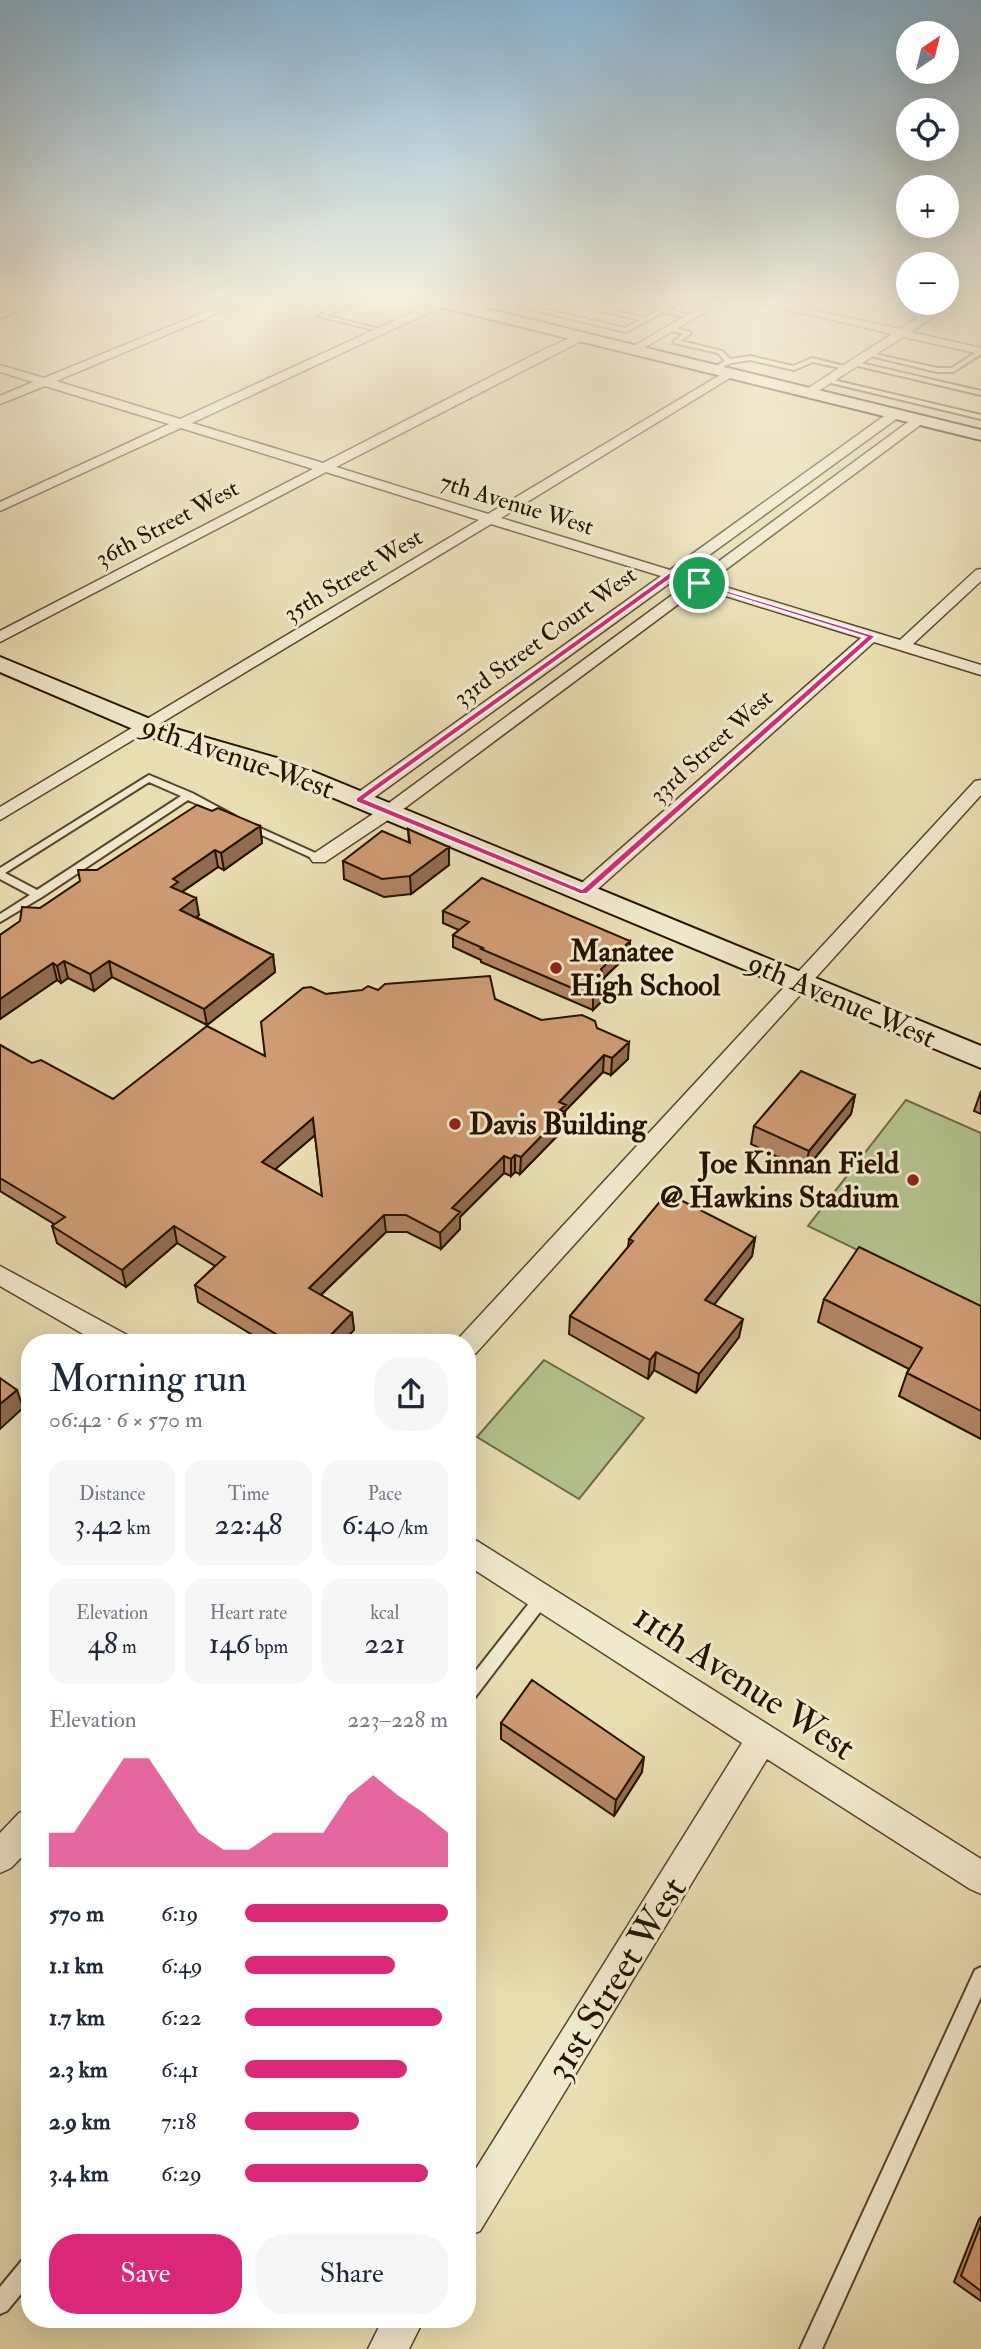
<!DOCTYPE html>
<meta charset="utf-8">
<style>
body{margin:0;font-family:"IM FELL Double Pica",serif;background:#f6f6f7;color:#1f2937;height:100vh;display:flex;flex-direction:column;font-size:26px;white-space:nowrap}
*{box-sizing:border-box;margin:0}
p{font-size:23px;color:#747a83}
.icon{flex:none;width:38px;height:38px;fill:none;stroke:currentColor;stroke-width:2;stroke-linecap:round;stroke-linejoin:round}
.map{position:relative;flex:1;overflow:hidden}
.drawer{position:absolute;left:21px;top:1334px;width:455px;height:994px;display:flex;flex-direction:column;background:#fff;border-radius:28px;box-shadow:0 7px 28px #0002}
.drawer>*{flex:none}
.needle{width:46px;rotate:35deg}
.buttons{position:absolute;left:896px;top:21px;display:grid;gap:14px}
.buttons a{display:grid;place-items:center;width:63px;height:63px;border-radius:50%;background:#fff;box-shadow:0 7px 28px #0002;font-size:35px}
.pin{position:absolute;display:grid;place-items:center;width:60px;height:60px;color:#fff;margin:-30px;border:4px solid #fff;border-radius:50%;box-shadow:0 2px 7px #0007}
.round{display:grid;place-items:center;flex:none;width:74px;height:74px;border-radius:28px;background:#f6f6f7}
.head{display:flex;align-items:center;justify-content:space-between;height:119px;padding:0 28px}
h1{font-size:38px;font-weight:600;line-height:52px}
.metrics{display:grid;grid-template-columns:repeat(3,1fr);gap:10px;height:119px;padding:7px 28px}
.metrics div{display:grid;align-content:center;border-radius:18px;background:#f6f6f7;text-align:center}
.metrics b{font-size:30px;font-weight:600}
.metrics small{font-size:19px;font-weight:400}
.metrics p{font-size:19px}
.chart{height:196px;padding:14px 28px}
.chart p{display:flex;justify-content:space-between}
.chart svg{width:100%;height:126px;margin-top:7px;fill:#db2777;opacity:.7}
.cta{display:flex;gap:14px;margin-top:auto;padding:14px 28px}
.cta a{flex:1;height:80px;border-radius:28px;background:#db2777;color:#fff;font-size:28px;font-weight:600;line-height:80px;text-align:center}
.cta a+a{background:#f6f6f7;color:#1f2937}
ul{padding:0 28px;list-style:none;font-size:23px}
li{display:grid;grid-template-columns:112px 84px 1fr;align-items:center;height:52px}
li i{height:18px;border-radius:9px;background:#db2777}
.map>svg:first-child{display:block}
.green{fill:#b4c28e;stroke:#6e6a48;stroke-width:2}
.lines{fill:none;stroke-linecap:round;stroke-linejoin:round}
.lane-casing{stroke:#58452d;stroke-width:4}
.street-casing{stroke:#58452d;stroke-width:3}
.secondary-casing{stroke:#271201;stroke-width:4}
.lane{fill:#f1e9cd;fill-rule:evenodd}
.street{fill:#f1e9cd;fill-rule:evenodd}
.secondary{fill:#f1e9cd;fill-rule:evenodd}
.wall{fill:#b28563;stroke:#271201;stroke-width:2;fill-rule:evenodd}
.shaded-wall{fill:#916c50;stroke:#271201;stroke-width:2}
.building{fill:#cf9b73;stroke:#271201;stroke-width:2;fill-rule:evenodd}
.route{fill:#db2777;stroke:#fff;stroke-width:2;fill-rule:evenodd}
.poi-dot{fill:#8f2418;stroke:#f1e9cd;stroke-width:2.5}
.labels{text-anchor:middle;stroke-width:6;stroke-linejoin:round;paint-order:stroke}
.far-street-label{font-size:24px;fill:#271201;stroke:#f1e9cd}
.street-label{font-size:30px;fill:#271201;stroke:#f1e9cd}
.poi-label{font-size:30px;font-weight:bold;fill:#271201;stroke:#f1e9cd;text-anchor:start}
.near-street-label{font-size:37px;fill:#271201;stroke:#f1e9cd}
</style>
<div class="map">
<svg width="981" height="2349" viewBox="0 0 981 2349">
<rect width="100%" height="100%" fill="#e9ddb2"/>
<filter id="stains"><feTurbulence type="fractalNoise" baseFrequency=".00286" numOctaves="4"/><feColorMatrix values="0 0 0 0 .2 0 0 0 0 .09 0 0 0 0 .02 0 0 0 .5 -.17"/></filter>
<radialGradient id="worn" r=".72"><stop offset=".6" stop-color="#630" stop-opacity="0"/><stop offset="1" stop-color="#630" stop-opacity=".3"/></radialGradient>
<path class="green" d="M906,1100L981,1133V1310L808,1226Z
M544,1360L644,1418L579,1499L477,1437Z"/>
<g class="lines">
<g class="lane-casing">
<path id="lane" d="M11,298H20L0,307V303Z
M319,298L332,300L329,302Z
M355,298H363L327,316L383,330V332L318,316Z
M530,298H538L525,305L625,328L640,320L549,298H561L644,318L678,298H686L668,309L695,317L692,319L663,312L626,332L517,306Z
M670,327L690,332V334L681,341L722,351L730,359L750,356L793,366L812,358L852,368L849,370L813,362L794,370L750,360L731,363L713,372L711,369L725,361L718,353L674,343V341L683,334L668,330Z
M981,349V354L953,372H937L867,355L870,353L937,368H952Z
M856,362L981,391V395L854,365Z
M829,379L981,415V419L827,382Z
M149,775L192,793L235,816L230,819L227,818L188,800L42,897L0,922V914L30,895L0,879V868ZM149,782L181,796L37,890L5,873Z
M247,822L322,856L324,858L322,860H316L244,827L242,825Z
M542,1591L547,1593L550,1598L547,1603L473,1700L467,1703V1682L537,1593Z
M981,1967V1997L822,2349H800L975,1970Z
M30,2256V2283L7,2311L0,2314V2287L23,2259Z"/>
</g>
<g class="street-casing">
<path id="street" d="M35,298H51L0,318V311Z
M239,298H254L56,381L180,419L437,301H445V305L192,423L323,463L545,349L577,335H585V339L336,467L488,514L725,372H733V376L501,518L670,570L891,411H899V417L683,574L696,578L915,417H923V423L709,582L900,640L976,570L981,569V581L913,644L981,665V675L874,642L590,896H576L574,892L576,888L861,638L700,588L394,816L325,862H313L310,858L313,854L382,808L687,584L674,580L365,804H353L350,800L353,796L661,576L491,524L0,820V807L479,520L326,472L0,642V631L313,469L181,428L0,511V502L169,424L45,386L0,404V396L33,382L0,372V365L44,378Z
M485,298H499L474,312L465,310Z
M716,298H729L637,352L627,350Z
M739,298H760L900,329L941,303H947L948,298H961L911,332L981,348V354L903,337L809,397L805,396V390L892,334Z
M981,780V795L476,1353L467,1356V1342H456L458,1339L975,781Z
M0,1266L127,1335L130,1342H97L0,1286Z
M467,1538L477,1541L981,1859V1894L970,1889L767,1759L480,2231L467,2236V2183L742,1743L467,1565Z
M30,1808V1848L11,1868L0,1873V1833L19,1813Z
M383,2319H424L409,2349H368Z"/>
</g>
<g class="secondary-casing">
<path id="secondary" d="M414,298H442L981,430V440L417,301Z
M0,657L172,728L287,761L981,1046V1068L269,771L154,738L0,672Z"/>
</g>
<use href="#lane" class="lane"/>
<use href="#street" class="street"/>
<use href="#secondary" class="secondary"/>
</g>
<path class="wall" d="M164,298H198L185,304Z
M212,811L260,826L262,843L224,870L218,867L182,892L199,915L196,917L273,955L275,972L207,1025L112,977L94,991L68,978L61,983L57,980L0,1019V935L97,870Z
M408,829L449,865L411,894L384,897L344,879L343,861L409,842Z
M443,911L630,941L629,954L604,978L606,984V997L593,1010L481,962V960L453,947V935L459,930L443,923Z
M378,990L495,999L541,1020L597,1028L628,1059L611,1075L603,1072L565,1111L564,1129L520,1174L515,1172L511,1176L504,1173L460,1217V1229L441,1249L407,1232H386L321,1295L352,1313L354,1330L342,1342H264L198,1302L195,1285L215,1266L177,1243L126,1287L57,1243L52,1226L54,1224L0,1191V1045L32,1063L113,1099L265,1056L326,994ZM315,1135L322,1196L275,1169Z
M981,1091V1114L974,1111Z
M855,1095L851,1114L805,1170L751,1144L754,1126Z
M755,1238L752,1256L714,1304L739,1337L696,1393L654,1370L648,1379L569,1334L570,1316L628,1248L629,1239Z
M824,1299L981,1306V1439L899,1396L907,1373L909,1369L818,1322Z
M501,1723L642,1772L614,1816L501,1739Z
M981,2217V2301L954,2282L979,2219Z"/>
<path class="shaded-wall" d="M184,298H198L185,304Z
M260,826L262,843L224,870L221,853Z
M449,847V865L411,894L410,876Z
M215,850L218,867L180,893L171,887L173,879Z
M196,898L199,915L183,927L180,910Z
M630,941L629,954L600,981L601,969Z
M273,955L275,972L207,1025L204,1009Z
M64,961L68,978L61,983L57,966Z
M109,961L112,977L94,991L90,974Z
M53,963L57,980L0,1019V999Z
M606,984V997L593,1010V997Z
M629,1042L628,1059L611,1075L612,1058Z
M604,1055L603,1072L565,1111L564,1129L520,1174L521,1157L559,1102Z
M855,1095L851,1114L805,1170L809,1151Z
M313,1118L315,1135L264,1179L262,1162Z
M515,1155V1172L511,1176V1159Z
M504,1156V1173L460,1217V1229L441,1249L440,1233L452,1208Z
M384,1215L386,1232L311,1304L309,1288Z
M174,1226L177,1243L126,1287L122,1270Z
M755,1238L752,1256L703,1319L705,1300Z
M352,1313L354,1330L342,1342H324Z
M743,1319L739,1337L696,1393L699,1374Z
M656,1352L654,1370L648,1379L650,1360Z
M17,1390L23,1408L0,1429V1404Z
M644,1757L642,1772L614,1816L616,1800Z"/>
<path class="building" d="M197,805L212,811L218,808L260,826L221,853L215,850L173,879L178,882L171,887L196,898L180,910L273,955L204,1009L109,961L90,974L64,961L57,966L53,963L0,999V935L20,921L22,907L40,908L80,881L78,870H97Z
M408,829L449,847L410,876L382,879L343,861L382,831L410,843Z
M482,878L630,941L601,969L606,984L593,997L481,949L483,948L453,935L469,922L443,911Z
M490,976L495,999L541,1020L582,1015L595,1021L597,1028L629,1042L612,1058L604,1055L559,1102L566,1105L560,1110L565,1112L521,1157L515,1155L511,1159L504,1156L452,1208L460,1212L440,1233L406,1215H384L309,1288L352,1313L324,1342H289L195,1285L225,1257L174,1226L122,1270L52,1226L65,1217L0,1178V1045L32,1063L41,1060L113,1099L207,1026L265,1056L261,1022L303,988L311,987L326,994L362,990L368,986L378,990L385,984ZM313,1118L322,1196L262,1162Z
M801,1071L855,1095L809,1151L754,1126Z
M667,1193L755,1238L705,1300L743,1319L699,1374L656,1352L650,1360L570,1316L633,1241L629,1239Z
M859,1247L981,1306V1411L907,1373L922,1348L824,1299Z
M0,1378L17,1390L0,1404Z
M532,1680L644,1757L616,1800L501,1723Z
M981,2224V2291L961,2276Z"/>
<linearGradient id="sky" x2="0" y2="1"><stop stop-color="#8ab6d5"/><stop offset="0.48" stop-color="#f5f0dc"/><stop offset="1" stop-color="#f5f0dc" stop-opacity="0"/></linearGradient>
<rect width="981" height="627" fill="url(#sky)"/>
<path class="route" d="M669,573L876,636L587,894H580L356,802V798ZM673,577L866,637L582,889L365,799Z"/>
<g class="poi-dot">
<circle cx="556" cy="968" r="7"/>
<circle cx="455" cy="1124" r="7"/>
<circle cx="913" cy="1180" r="7"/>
</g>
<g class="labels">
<g class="far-street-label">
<text transform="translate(517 504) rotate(17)" y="8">7th Avenue West</text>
<text transform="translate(167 523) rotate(-28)" y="8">36th Street West</text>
<text transform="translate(353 575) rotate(-31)" y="8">35th Street West</text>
<text transform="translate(545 636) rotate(-36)" y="8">33rd Street Court West</text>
<text transform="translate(711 746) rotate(-42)" y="8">33rd Street West</text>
</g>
<g class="street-label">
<text transform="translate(238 757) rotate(19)" y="10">9th Avenue West</text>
<text transform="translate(842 1000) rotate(23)" y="10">9th Avenue West</text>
</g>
<g class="poi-label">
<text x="570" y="961">Manatee<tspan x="570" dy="34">High School</tspan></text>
<text x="469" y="1134">Davis Building</text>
<text x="899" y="1173" text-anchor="end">Joe Kinnan Field<tspan x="899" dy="34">@ Hawkins Stadium</tspan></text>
</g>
<g class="near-street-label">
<text transform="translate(745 1681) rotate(33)" y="13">11th Avenue West</text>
<text transform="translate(615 1978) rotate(-58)" y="13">31st Street West</text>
</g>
</g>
<rect width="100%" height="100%" filter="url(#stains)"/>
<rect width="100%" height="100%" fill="url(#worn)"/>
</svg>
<div class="buttons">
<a><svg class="needle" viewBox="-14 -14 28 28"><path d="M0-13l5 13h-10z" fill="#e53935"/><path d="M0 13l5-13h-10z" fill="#747a83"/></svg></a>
<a><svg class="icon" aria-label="locate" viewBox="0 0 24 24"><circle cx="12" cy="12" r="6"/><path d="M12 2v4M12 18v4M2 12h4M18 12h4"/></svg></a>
<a>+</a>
<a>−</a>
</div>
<div class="pin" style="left:699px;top:583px;background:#1e9e55"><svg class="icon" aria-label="arrive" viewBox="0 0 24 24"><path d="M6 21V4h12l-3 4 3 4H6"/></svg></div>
<section class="drawer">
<div class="head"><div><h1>Morning run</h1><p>06:42 · 6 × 570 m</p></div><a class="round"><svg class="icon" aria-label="share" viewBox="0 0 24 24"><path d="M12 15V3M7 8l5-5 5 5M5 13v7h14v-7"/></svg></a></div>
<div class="metrics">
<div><p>Distance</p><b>3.42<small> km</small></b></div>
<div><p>Time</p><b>22:48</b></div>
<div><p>Pace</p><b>6:40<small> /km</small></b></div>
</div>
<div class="metrics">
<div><p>Elevation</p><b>48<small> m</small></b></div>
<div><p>Heart rate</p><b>146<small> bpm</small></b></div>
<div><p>kcal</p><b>221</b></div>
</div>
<div class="chart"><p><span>Elevation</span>223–228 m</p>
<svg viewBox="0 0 160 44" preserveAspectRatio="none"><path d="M0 44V32L10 32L20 19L30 6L40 6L50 19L60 32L70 38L80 38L90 32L100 32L110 32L120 19L130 12L140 19L150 25L160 32V44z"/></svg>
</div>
<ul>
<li><b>570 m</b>6:19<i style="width:100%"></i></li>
<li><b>1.1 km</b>6:49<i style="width:74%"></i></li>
<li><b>1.7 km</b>6:22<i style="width:97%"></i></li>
<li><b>2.3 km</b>6:41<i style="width:80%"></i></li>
<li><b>2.9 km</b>7:18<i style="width:56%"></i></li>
<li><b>3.4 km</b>6:29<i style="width:90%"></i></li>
</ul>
<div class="cta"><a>Save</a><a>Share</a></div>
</section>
</div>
